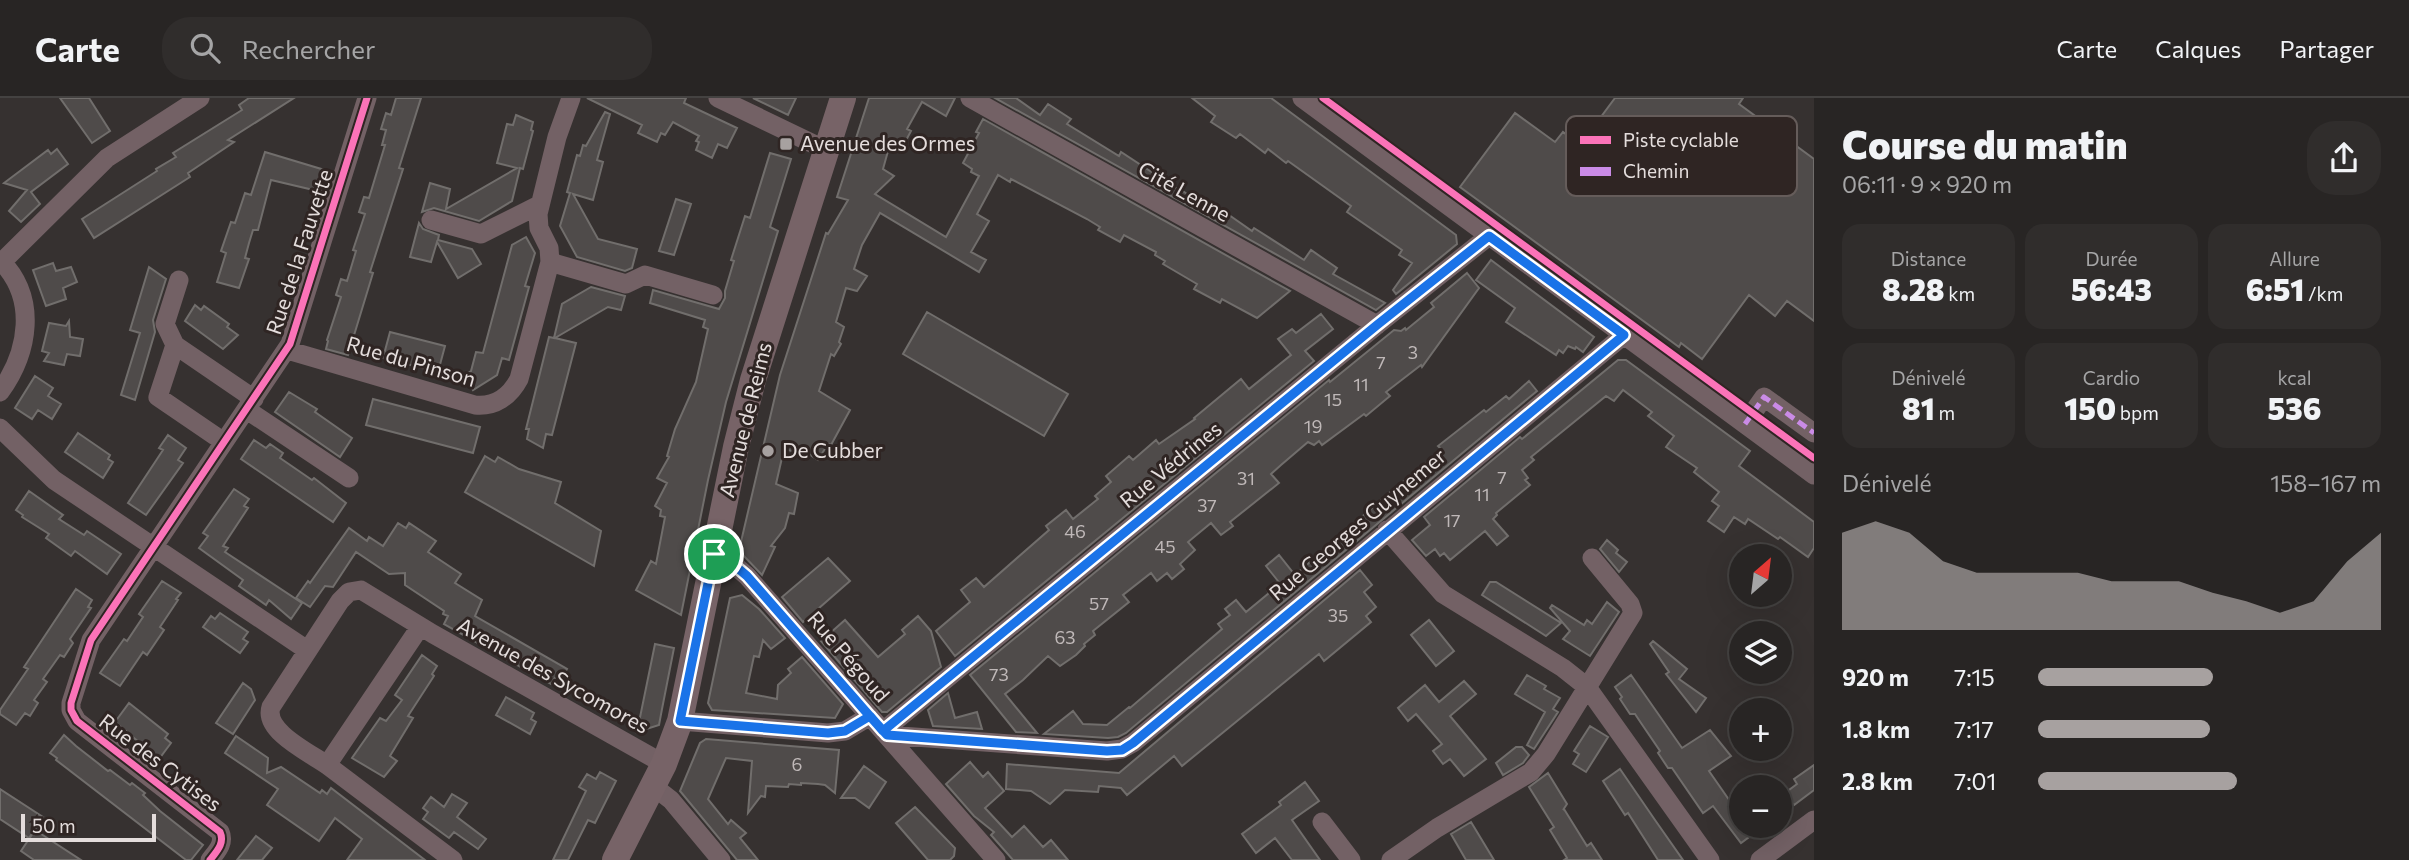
<!DOCTYPE html>
<html lang="fr">
<meta charset="utf-8">
<style>
body{margin:0;font-family:Commissioner,sans-serif;background:#302d2c;color:#f1f3f6;height:100vh;display:flex;flex-direction:column;font-size:26px;white-space:nowrap}
*{box-sizing:border-box;margin:0}
p{font-size:23px;color:#a5a5a6}
.icon{flex:none;width:38px;height:38px;fill:none;stroke:currentColor;stroke-width:2;stroke-linecap:round;stroke-linejoin:round}
.map{position:relative;flex:1;overflow:hidden}
.drawer{display:flex;flex-direction:column;background:#282524;width:595px}
.drawer>*{flex:none}
.needle{width:46px;rotate:28deg}
.controls{position:absolute;left:1729px;top:446px;display:grid;gap:14px}
.controls a{display:grid;place-items:center;width:63px;height:63px;border-radius:50%;background:#282524;box-shadow:0 7px 28px #0002,0 0 0 2px #444241;font-size:35px}
.scale{position:absolute;left:21px;bottom:18px;width:135px;box-sizing:border-box;padding-left:7px;border:4px solid #e4dddc;border-top:0;font-size:19px;line-height:24px;white-space:nowrap;color:#e4dddc;-webkit-text-stroke:5px #2f2523;paint-order:stroke}
.pin{position:absolute;display:grid;place-items:center;width:60px;height:60px;color:#fff;margin:-30px;border:4px solid #fff;border-radius:50%;box-shadow:0 2px 7px #0007}
.round{display:grid;place-items:center;flex:none;width:74px;height:74px;border-radius:28px;background:#302d2c}
.overview{display:flex;align-items:center;justify-content:space-between;height:119px;padding:0 28px}
h1{font-size:38px;font-weight:800;line-height:52px}
.figures{display:grid;grid-template-columns:repeat(3,1fr);gap:10px;height:119px;padding:7px 28px}
.figures div{display:grid;align-content:center;border-radius:18px;background:#302d2c;text-align:center}
.figures b{font-size:30px;font-weight:800}
.figures small{font-size:19px;font-weight:400}
.figures p{font-size:19px}
.chart{height:196px;padding:14px 28px}
.chart p{display:flex;justify-content:space-between}
.chart svg{width:100%;height:126px;margin-top:7px;fill:#a7a1a0;opacity:.7}
ul{padding:0 28px;list-style:none;font-size:23px}
li{display:grid;grid-template-columns:112px 84px 1fr;align-items:center;height:52px}
li i{height:18px;border-radius:9px;background:#a7a1a0}
header{display:flex;align-items:center;gap:42px;box-sizing:border-box;height:98px;padding:0 35px;background:#282524;border-bottom:2px solid #444241}
header strong{font-size:33px}
nav{display:flex;gap:38px;margin-inline-start:auto;font-size:24px}
.search{width:490px;height:63px;background:#302d2c;display:flex;align-items:center;gap:18px;box-sizing:border-box;padding:0 24px;border-radius:28px;color:#a5a5a6;font-size:26px}
main{display:flex;flex:1;min-height:0}
.map>svg:first-child{display:block}
.building{fill:#4f4b4a;stroke:#716e6c;stroke-width:2}
.lines{fill:none;stroke-linecap:round;stroke-linejoin:round}
.street{stroke:#736165;stroke-width:19}
.secondary{stroke:#776367;stroke-width:26}
.quiet{stroke:#ca8be6;stroke-width:5;stroke-dasharray:10 5;stroke-linecap:butt}
.cycleway-casing{stroke:#2f2523;stroke-width:11}
.cycleway{stroke:#fb73b8;stroke-width:7}
.route-casing{stroke:#fff;stroke-width:14}
.route{stroke:#1a73e8;stroke-width:9}
.poi-dot{fill:#a7a1a0;stroke:#2f2523;stroke-width:2.5}
.labels{text-anchor:middle;stroke-width:6;stroke-linejoin:round;paint-order:stroke}
.number-label{font-size:18px;fill:#bfb8b8}
.poi-label{font-size:21px;fill:#e4dddc;stroke:#2f2523;text-anchor:start}
.street-label{font-size:21px;fill:#e4dddc;stroke:#2f2523}
.key{fill:#2f2523;stroke:#655c5a;stroke-width:2}
.key-label{font-size:19px;fill:#e4dddc}
</style>
<header>
<strong>Carte</strong>
<div class="search"><svg class="icon" aria-label="search" viewBox="0 0 24 24"><circle cx="10" cy="10" r="6"/><path d="M15 15l6 6"/></svg>Rechercher</div>
<nav><a>Carte</a><a>Calques</a><a>Partager</a></nav>
</header>
<main>
<div class="map">
<svg width="1814" height="762" viewBox="0 0 1814 762">
<rect width="100%" height="100%" fill="#363130"/>
<path class="building" d="M60,0H89L110,33L92,45Z
M249,0H294L228,42L234,44L188,75L190,79L94,140L82,121L157,73L156,71L176,59L173,55L242,12L239,7Z
M396,0H421L399,70L403,71L370,174L373,175L348,257L326,251L328,243L327,242L341,199L336,197L341,181L347,183L356,153L353,152L365,116L359,114L364,99L369,100L385,47H382L386,32L381,31L386,15L391,17Z
M587,0H686L684,5L737,30L727,50L718,46L712,60L696,52L699,44L696,43L699,38L673,24L665,37L661,35L657,44L638,35L642,27Z
M753,0H796L788,17Z
M869,0H955L946,18L922,4L907,31L911,33L902,50L890,46L883,71L894,78L875,96L946,139L979,78L971,74L972,71L963,65L979,35L976,34L983,21L1290,193L1257,220L1222,201L1220,205L1194,191L1197,186L1163,166L1165,163L1155,157L1156,154L1124,137L1120,144L1098,132L1100,129L1087,121L1011,81L1010,84L998,77L977,116L989,123L971,154L986,162L979,174L880,115L862,147L854,171L867,178L857,193L846,190L836,224L844,229L839,244L841,246L834,258L831,256L819,293L850,312L831,347L828,346L818,362L797,349L796,354L784,351L776,386L798,395L794,416L789,415L785,430L771,448L775,449L762,477L741,455L740,448L780,277L826,135L828,136L848,102L837,99Z
M995,0H1016L1040,17L1048,6L1071,21L1067,26L1119,58L1121,54L1179,92L1180,91L1204,108L1206,106L1226,120L1229,117L1252,133L1254,130L1304,162L1311,152L1337,170L1333,176L1385,205L1376,212Z
M1192,0H1271L1456,137L1457,146L1396,196L1393,192L1412,165L1399,157L1402,152L1347,114L1351,108L1288,63L1286,65L1268,51L1265,55L1240,36L1236,40L1211,24L1215,18Z
M1615,0H1743L1739,6L1814,61V223L1787,203L1775,218L1749,197L1702,261L1681,245L1679,249L1460,89L1515,15L1555,44L1563,34L1580,47Z
M605,14L610,16L597,62L603,64L593,102L573,96L598,141L637,151L632,170L625,173L577,159L560,128L570,95L567,94L577,57L580,58L583,47L586,48Z
M516,17L533,24L531,32L533,33L523,71L520,70L512,103L479,123L434,110L422,114L430,85L450,91L446,111L517,70L497,65L507,26L513,27Z
M57,51L68,66L31,94L40,106L21,124L9,113L27,92L4,85L48,52L51,56Z
M265,54L328,73L322,94L271,82L258,132H253L249,145L245,160L249,161L239,190L217,184L226,155L221,153L231,124L235,125L245,95L251,97Z
M770,55L791,61L770,129L778,133L726,304L708,382L681,517L636,492L651,463L656,466L665,419L660,418L661,412L655,408L667,385L657,380L669,359L667,358L675,331L696,284L708,231L703,229L705,222L650,205L653,192L719,211L725,200V193L733,166L734,163L731,162L745,118L750,120Z
M676,101L691,106L674,157L659,153Z
M419,125L423,131L439,137L438,142L472,151L481,166L458,180L437,144L431,164L410,159Z
M526,139L535,155L525,188L529,189L509,262L502,260L497,277L473,292L464,277L471,273L476,254L483,255L512,147Z
M1491,162L1594,239L1583,254L1576,249L1575,251L1568,248L1563,255L1559,252L1556,257L1506,224L1515,210L1476,182Z
M53,165L56,173L71,169L77,184L63,190L66,201L46,208L33,172Z
M149,169L166,181L153,222L155,234L135,302L121,297L140,235L130,232Z
M1467,175L1479,190L1422,269L1421,267L1386,294L1390,298L1366,318L1364,316L1322,347L1319,343L1314,347L1308,344L1281,367L1271,376L1279,385L1230,424L1233,428L1221,437L1211,425L1188,444L1195,452L1180,466L1184,471L1172,481L1167,475L1157,483L1151,475L1123,497L1129,504L1093,533L1095,537L1084,546L1085,548L1076,557L1060,568L1048,558L1023,582L1005,596L1037,635L1016,634L970,577L1329,282L1330,284L1394,232L1401,233L1405,230L1406,232L1434,209L1431,205Z
M591,189L625,198L621,212L608,209L555,240L576,245L552,337L546,336L543,350L527,341L529,331H526L549,239L554,240L562,206Z
M195,207L201,212L204,208L229,226L227,229L238,237L223,251L185,223Z
M927,214L1068,296L1044,338L903,256Z
M1321,216L1333,231L1305,253L1314,263L955,558L936,533L970,504L961,492L976,480L984,489L1049,432L1046,428L1066,412L1073,421L1098,401L1095,398L1111,384L1106,378L1129,358L1133,362L1156,342L1159,346L1195,321L1194,320L1241,281L1249,291L1291,257L1278,241L1292,231L1296,235Z
M69,223L70,239L83,241L80,258L67,256L64,267L44,263L49,255L42,253L49,225L66,228Z
M390,234L445,248L438,274L383,260Z
M1618,262H1626L1750,353L1739,368L1814,424V450L1808,459L1780,439L1778,441L1748,421L1745,426L1734,419L1724,434L1708,423L1719,408L1712,403L1719,394L1694,374L1697,370L1666,349L1674,338L1648,318L1652,314L1623,292L1614,303L1606,298L1531,359L1534,362L1522,372L1528,380L1525,382L1530,387L1496,415L1497,417L1493,421L1508,438L1497,447L1485,433L1450,462L1444,455L1440,458L1435,451L1426,458L1412,442L1430,427L1424,419L1520,339L1522,341Z
M35,278L53,290L48,298L61,306L52,321L38,312L32,321L15,310Z
M1529,283L1537,293L1126,635L1118,639L1108,640L1044,636L1073,613L1083,626L1107,627L1129,609L1130,610L1222,531L1218,526L1230,517L1225,511L1236,502L1246,514L1269,495L1267,492L1278,483L1266,468L1279,457L1295,477L1388,396L1442,352L1438,348L1484,312L1486,314L1506,298L1509,301Z
M289,294L317,311L315,314L352,340L340,359L275,314Z
M373,301L480,329L473,355L366,327Z
M78,335L110,357L108,361L113,364L103,380L65,354Z
M168,337L186,350L178,362L183,365L146,417L128,405L163,352L159,350Z
M254,342L266,350L270,346L283,355L280,360L312,382L314,380L346,405L333,424L241,361Z
M485,358L495,364L498,359L519,371L561,384L555,405L601,433L594,468L465,394Z
M234,391L249,401L244,408L248,410L223,448L228,450L225,454L302,505L291,521L269,502L266,507L239,488L243,482L199,450L208,438L203,435Z
M29,393L63,417L59,421L84,437L87,433L121,456L107,476L75,453L71,458L46,440L49,436L22,419L23,417L16,412Z
M398,425L406,430L409,425L436,443L428,454L461,476L455,485L482,502L475,518L567,571L561,582L555,580L551,586L444,526L448,518L443,516L444,513L405,487V475L389,476L356,454L333,489L325,488L310,509L296,500L308,483L310,485L349,430L367,443L369,439L383,448Z
M1607,442L1618,452L1616,455L1627,464L1619,474L1600,451Z
M828,460L850,483L803,524L782,499Z
M1360,472L1372,487L1364,494L1376,509L1366,518L1371,524L1324,563L1319,556L1182,668L1174,658L1127,697L1121,690L1099,688L1098,694L1065,692L1050,706L1031,693L1006,691L1007,666L1119,675Z
M162,483L181,495L176,501L178,502L160,529L164,532L147,557L143,554L120,588L100,575L124,541L127,543L143,519L139,516Z
M1490,484H1496L1561,525L1546,538L1482,497Z
M76,491L92,502L88,509L91,510L70,541L73,545L64,559L60,557L43,581L47,584L34,602L38,605L30,618L25,615L16,627L0,616V612L28,571L24,569Z
M742,497L759,511L785,540L771,551L763,542L759,559L754,558L746,595L777,601L778,587L791,575L788,571L802,559L843,606L835,620L712,612L708,605L730,500Z
M1607,504L1619,514L1590,558L1563,541L1570,533L1550,510L1552,507L1584,527L1587,522L1592,526Z
M220,515L248,534L243,541L248,544L240,555L203,529L211,518L215,521Z
M918,518L931,533L941,569L887,614H882L821,543L845,522L878,559L905,536L902,532Z
M1429,522L1454,553L1436,568L1411,537Z
M1653,543L1687,571L1679,581L1706,600L1696,614L1666,576L1669,574L1650,546Z
M655,546L674,550L662,611L659,627L637,634Z
M422,557L437,568L432,576L434,578L408,618L413,620L390,658L397,663L384,679L352,660L380,620L386,623L402,602L395,597Z
M1527,577L1546,588L1544,591L1560,600L1553,611L1558,614L1534,651L1527,647L1545,614L1515,596Z
M1631,577L1682,650L1710,632L1731,658L1709,673L1741,719V728H1764L1741,745L1713,708L1703,715L1672,670H1668L1658,655L1660,653L1641,625L1635,616H1630L1620,601L1622,599L1615,589Z
M1464,583L1476,596L1450,618L1486,661L1464,678L1450,661L1443,666L1433,653L1442,646L1416,616L1408,623L1398,610L1425,587L1439,604Z
M243,585L251,591L255,602L233,636L216,625Z
M948,595L955,620L977,614L982,631L933,628L928,612Z
M506,599L534,615L531,621L536,624L530,636L496,617Z
M129,605L168,636L165,640L171,645L159,661L115,624Z
M1590,628L1608,639L1586,674L1573,666L1579,656L1574,653Z
M64,637L76,648L108,673L110,672L130,687L132,685L145,695L143,697L160,713L203,747L191,762H186L56,662L57,660L50,655Z
M236,638L268,660L267,675L281,669L320,695L322,692L327,696L331,690L425,762H347L362,741L335,720L319,743L267,707L278,691L225,655Z
M706,641L839,652L835,695L825,687L818,686L801,685V687L789,686L788,689L766,688L765,699L761,698L748,715L752,663L726,660L708,701L728,726L731,722L746,735L740,740L758,762H737L680,693L700,645Z
M1516,649H1522L1529,657L1523,665L1503,677L1496,665Z
M970,664L983,679L988,674L1004,693L985,710L1012,739L1024,728L1043,749L1051,742L1068,762H1013L991,737L994,734L974,718L946,686Z
M1814,667V692L1794,707L1785,695L1797,686L1794,681Z
M864,668L886,684L869,710L855,700H841Z
M1620,671L1655,722L1683,762H1658L1628,715L1625,717L1603,683Z
M600,674L616,683L595,725L588,722L568,762H553L586,693L579,689L587,676L596,681Z
M1548,675L1567,706L1563,712L1564,711L1587,748L1591,745L1602,762H1564L1567,760L1550,732L1554,729L1529,689Z
M1305,684L1319,703L1292,722L1320,762H1292L1275,740L1256,755L1242,736L1281,707L1279,704Z
M0,691L43,719L29,740L0,721Z
M452,696L467,705L457,719L486,741L478,751L454,734L449,740L423,721L428,714L423,710L431,699L444,709Z
M915,709L955,750L954,758L950,762H928L896,725Z
M1471,724L1494,762H1466L1451,736Z
M35,732L81,762H34L21,753Z
M256,738L272,750L262,762H237Z"/>
<g class="lines">
<path class="street" d="M718,0L826,52
M970,0L1377,227
M1302,0L1814,377
M431,122L481,136L539,107
M0,162C38,200 29,254 0,294
M2,164L107,60L200,0
M550,164L626,186L645,177L713,197
M179,182L165,226L175,247L254,301
M175,247L158,299L224,344
M287,252L475,307C495,309 510,298 519,281L550,164L549,150L539,130L538,116L557,39L571,0
M247,312L349,380
M1745,326L1764,299L1814,335
M0,330L54,382L307,552
M1387,432L1443,496L1563,570L1587,589L1710,762
M714,456L733,466L747,478L996,762
M420,529L327,667C310,655 263,633 271,609L340,503L349,494L361,492L433,536L664,666
M680,623L828,635L845,633L870,618
M883,633L1377,227L1489,138
M887,637L1107,653L1122,651L1133,645L1624,237
M327,667L453,762
M653,688L671,702L721,762
M1322,724L1351,762
M210,762C217,753 225,745 220,734L77,623L71,612V605L91,542L290,246L367,0
M1391,762L1437,730L1531,674L1546,656L1633,515L1630,506L1592,460
M1760,762L1814,722"/>
<path class="secondary" d="M615,762L664,666L680,623L736,349L753,282L843,0"/>
<path class="quiet" d="M1745,326L1764,299L1814,335"/>
<g class="cycleway-casing">
<path id="cycleway" d="M1323,0L1814,360
M887,637L1107,653L1122,651L1133,645L1624,237
M210,762C217,753 225,745 220,734L77,623L71,612V605L91,542L290,246L367,0"/>
</g>
<use href="#cycleway" class="cycleway"/>
</g>
<g class="lines">
<g class="route-casing">
<path id="route" d="M714,456L680,623L828,635L845,633L870,618L883,633L1377,227L1489,138L1624,237L1133,645L1122,652L1107,653L887,637C876,625 865,613 854,600L747,478L733,466L714,456"/>
</g>
<use href="#route" class="route"/>
</g>
<g class="poi-dot">
<rect x="779" y="39" width="14" height="14" rx="3.5"/>
<circle cx="768" cy="353" r="7"/>
</g>
<g class="labels">
<g class="number-label">
<text x="1413" y="261">3</text>
<text x="1381" y="271">7</text>
<text x="1361" y="293">11</text>
<text x="1333" y="308">15</text>
<text x="1313" y="335">19</text>
<text x="1502" y="386">7</text>
<text x="1246" y="387">31</text>
<text x="1482" y="403">11</text>
<text x="1207" y="414">37</text>
<text x="1452" y="429">17</text>
<text x="1075" y="440">46</text>
<text x="1165" y="455">45</text>
<text x="1099" y="512">57</text>
<text x="1338" y="524">35</text>
<text x="1065" y="546">63</text>
<text x="999" y="583">73</text>
<text x="797" y="673">6</text>
</g>
<g class="poi-label">
<text x="800" y="53">Avenue des Ormes</text>
<text x="782" y="360">De Cubber</text>
</g>
<g class="street-label">
<text transform="translate(1184 94) rotate(29)" y="7">Cité Lenne</text>
<text transform="translate(300 154) rotate(-72)" y="7">Rue de la Fauvette</text>
<text transform="translate(411 264) rotate(16)" y="7">Rue du Pinson</text>
<text transform="translate(746 322) rotate(-76)" y="7">Avenue de Reims</text>
<text transform="translate(1171 367) rotate(-39)" y="7">Rue Védrines</text>
<text transform="translate(1358 427) rotate(-40)" y="7">Rue Georges Guynemer</text>
<text transform="translate(848 559) rotate(49)" y="7">Rue Pégoud</text>
<text transform="translate(553 578) rotate(29)" y="7">Avenue des Sycomores</text>
<text transform="translate(160 665) rotate(37)" y="7">Rue des Cytises</text>
</g>
</g>
<rect x="1566" y="18" width="231" height="80" rx="10" class="key"/>
<rect x="1580" y="38" width="31" height="8" fill="#fb73b8"/>
<rect x="1580" y="69" width="31" height="9" fill="#ca8be6"/>
<g class="key-label">
<text x="1623" y="49">Piste cyclable</text>
<text x="1623" y="80">Chemin</text>
</g>
</svg>
<div class="controls">
<a><svg class="needle" viewBox="-14 -14 28 28"><path d="M0-13l5 13h-10z" fill="#e53935"/><path d="M0 13l5-13h-10z" fill="#a5a5a6"/></svg></a>
<a><svg class="icon" aria-label="layers" viewBox="0 0 24 24"><path d="M12 4l9 5-9 5-9-5zM3 14l9 5 9-5"/></svg></a>
<a>+</a>
<a>−</a>
</div>
<div class="scale">50 m</div>
<div class="pin" style="left:714px;top:456px;background:#1e9e55"><svg class="icon" aria-label="arrive" viewBox="0 0 24 24"><path d="M6 21V4h12l-3 4 3 4H6"/></svg></div>
</div>
<section class="drawer">
<div class="overview"><div><h1>Course du matin</h1><p>06:11 · 9 × 920 m</p></div><a class="round"><svg class="icon" aria-label="share" viewBox="0 0 24 24"><path d="M12 15V3M7 8l5-5 5 5M5 13v7h14v-7"/></svg></a></div>
<div class="figures">
<div><p>Distance</p><b>8.28<small> km</small></b></div>
<div><p>Durée</p><b>56:43</b></div>
<div><p>Allure</p><b>6:51<small> /km</small></b></div>
</div>
<div class="figures">
<div><p>Dénivelé</p><b>81<small> m</small></b></div>
<div><p>Cardio</p><b>150<small> bpm</small></b></div>
<div><p>kcal</p><b>536</b></div>
</div>
<div class="chart"><p><span>Dénivelé</span>158–167 m</p>
<svg viewBox="0 0 160 44" preserveAspectRatio="none"><path d="M0 44V10L10 6L20 10L30 20L40 24L50 24L60 24L70 24L80 27L90 27L100 27L110 31L120 34L130 38L140 34L150 20L160 10V44z"/></svg>
</div>
<ul>
<li><b>920 m</b>7:15<i style="width:51%"></i></li>
<li><b>1.8 km</b>7:17<i style="width:50%"></i></li>
<li><b>2.8 km</b>7:01<i style="width:58%"></i></li>
</ul>
</section>
</main>
